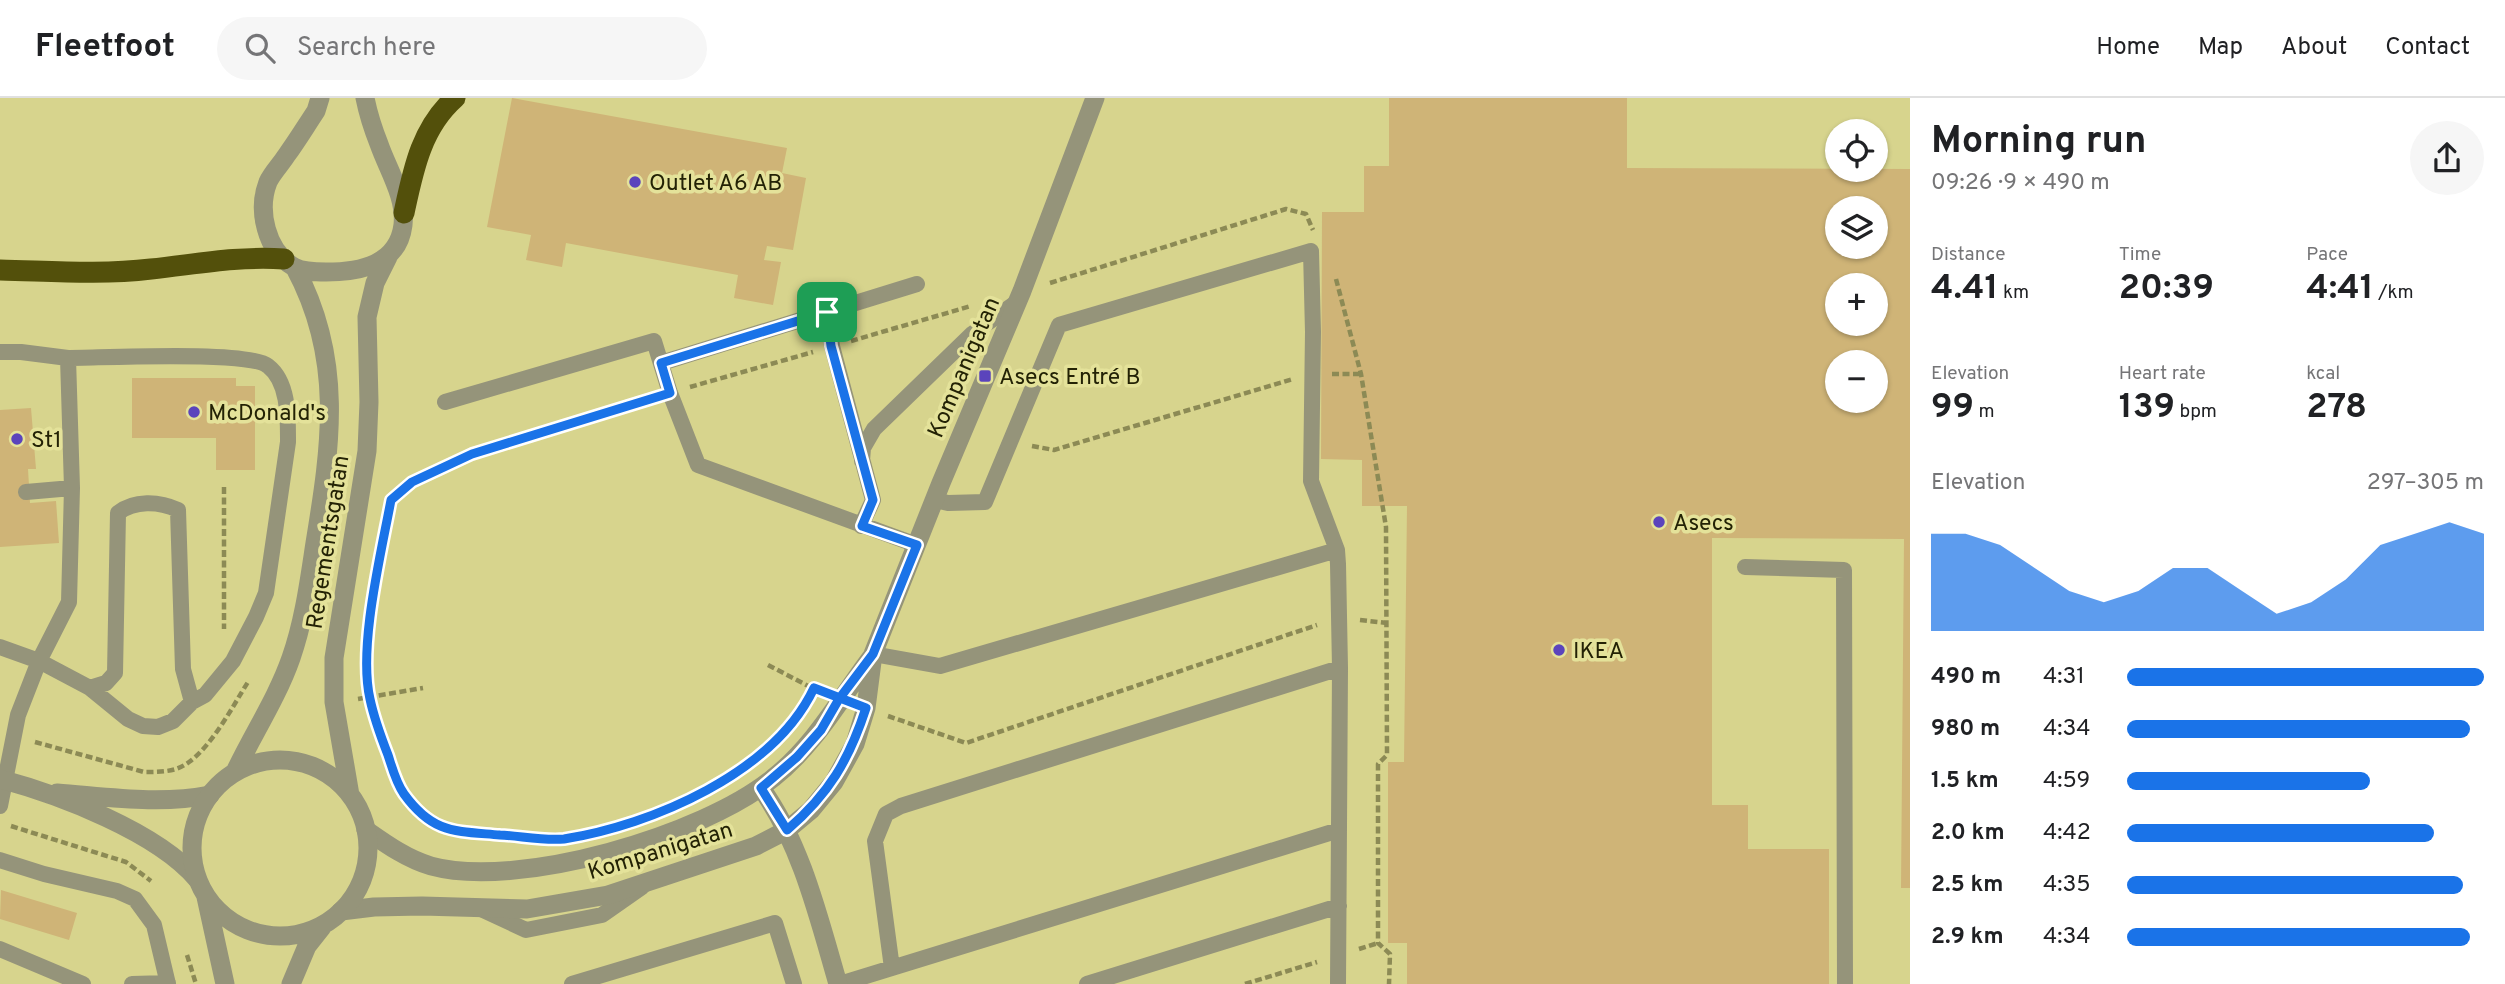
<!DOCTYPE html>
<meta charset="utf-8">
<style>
body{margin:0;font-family:Overpass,sans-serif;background:#f6f6f6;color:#202124;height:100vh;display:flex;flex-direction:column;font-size:26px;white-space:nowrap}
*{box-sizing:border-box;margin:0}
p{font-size:23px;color:#757577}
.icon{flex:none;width:38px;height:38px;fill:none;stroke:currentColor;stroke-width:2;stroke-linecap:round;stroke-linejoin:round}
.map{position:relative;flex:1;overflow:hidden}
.panel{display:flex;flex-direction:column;background:#fff;width:595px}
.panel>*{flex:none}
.controls{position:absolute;left:1825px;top:21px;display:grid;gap:14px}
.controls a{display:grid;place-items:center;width:63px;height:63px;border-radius:50%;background:#fff;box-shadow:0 2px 5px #0004;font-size:35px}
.pin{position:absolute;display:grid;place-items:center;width:60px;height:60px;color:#fff;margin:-30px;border-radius:14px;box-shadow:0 4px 10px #0006}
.round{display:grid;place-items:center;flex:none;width:74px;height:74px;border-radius:37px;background:#f6f6f6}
.head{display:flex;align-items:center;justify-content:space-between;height:119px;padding:0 21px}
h1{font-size:38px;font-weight:700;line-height:52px}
.metrics{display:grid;grid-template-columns:repeat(3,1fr);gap:10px;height:119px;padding:7px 21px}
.metrics div{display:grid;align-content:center}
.metrics b{font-size:35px;font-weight:700}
.metrics small{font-size:19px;font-weight:400}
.metrics p{font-size:19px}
.chart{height:196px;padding:14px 21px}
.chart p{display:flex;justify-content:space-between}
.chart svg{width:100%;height:126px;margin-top:7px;fill:#1a73e8;opacity:.7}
ul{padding:0 21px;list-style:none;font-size:23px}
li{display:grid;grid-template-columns:112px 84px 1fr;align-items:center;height:52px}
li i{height:18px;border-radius:9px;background:#1a73e8}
header{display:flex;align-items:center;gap:42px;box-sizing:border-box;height:98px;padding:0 35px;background:#fff;border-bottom:2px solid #e0e0e0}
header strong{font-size:33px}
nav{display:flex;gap:38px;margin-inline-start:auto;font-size:24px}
.search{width:490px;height:63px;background:#f6f6f6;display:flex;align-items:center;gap:18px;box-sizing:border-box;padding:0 24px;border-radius:38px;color:#757577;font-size:26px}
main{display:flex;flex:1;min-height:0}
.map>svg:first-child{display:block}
.building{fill:#cfb477;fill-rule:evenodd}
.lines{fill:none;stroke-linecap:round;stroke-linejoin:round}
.path{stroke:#8c8a55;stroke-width:4.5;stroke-dasharray:7 3.5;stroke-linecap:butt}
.service{stroke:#95947a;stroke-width:16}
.minor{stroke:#95947a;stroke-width:19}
.tertiary{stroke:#95947a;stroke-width:19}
.motorway{stroke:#53500b;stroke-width:21}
.route-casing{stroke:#fff;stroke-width:14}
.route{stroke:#1a73e8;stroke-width:9}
.poi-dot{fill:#5b44bc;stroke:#e4e29a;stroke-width:2.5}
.labels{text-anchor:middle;stroke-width:7;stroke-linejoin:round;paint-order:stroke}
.poi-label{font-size:23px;fill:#232205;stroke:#e4e29a;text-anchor:start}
.street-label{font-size:23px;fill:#232205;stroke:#e4e29a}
</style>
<header>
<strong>Fleetfoot</strong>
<div class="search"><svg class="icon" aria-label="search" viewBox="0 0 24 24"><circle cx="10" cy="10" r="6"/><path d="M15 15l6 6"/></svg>Search here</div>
<nav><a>Home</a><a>Map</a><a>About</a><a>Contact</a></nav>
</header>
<main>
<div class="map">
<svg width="1910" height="886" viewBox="0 0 1910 886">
<rect width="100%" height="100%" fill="#d7d48d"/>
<path class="building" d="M512,0L787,50L782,75L806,80L793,152L767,148L764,162L781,164L773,207L734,200L738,177L566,145L562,169L526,162L531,137L487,129Z
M1389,0H1627V70L1910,71V790H1901L1904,441L1712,440V707H1748V751H1829V886H1407V845H1388V664H1404L1407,408H1362V362L1321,361L1322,114H1364V68H1389ZM1838,110H1876V149H1838ZM1838,187H1876V226H1838ZM1838,264H1876V303H1838Z
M132,280H236V288H255V372H216V340H132Z
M31,310L36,371H28L30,405L56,403L59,445L0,449V312Z
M1,792L77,815L69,842L0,821Z"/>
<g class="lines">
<path class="path" d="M1336,181L1361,276L1386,429L1387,657L1378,666V845L1390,856L1389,886
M1050,185L1286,111L1306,116L1313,132
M851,243L971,208
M1332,276H1361
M690,289L813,254
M1032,348L1054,352L1293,281
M224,389V531
M1360,522L1387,525
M768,567L814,591
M358,601L423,590
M808,602L814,590
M888,618L966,645L1317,527
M35,644L144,674C155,674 166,674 176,671C206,661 232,609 248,584
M759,657L773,644
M11,728L126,764L151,783
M553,741L449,732L428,722L402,694L369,600L367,553L391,402L412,384L472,356L652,301
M1359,851L1378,845
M187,857L196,886
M1245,886L1317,864"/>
<path class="service" d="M827,214L832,248L873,402L861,428
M0,254H21L68,260L72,390L69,504L39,563L18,617L0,708
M661,265L917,186
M445,304L654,243L670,295L698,367L917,447
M862,363L863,350L874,331L972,236L1017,204
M26,394L72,390
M935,402L948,405L985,404L1059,227L1311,153L1313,234L1311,383L1337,452L1338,466L1340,570L1338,886
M1745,469L1844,472L1845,886
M0,549L39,563L90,590L128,621L143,628L158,629L173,623L192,604L205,597L233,563L256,519L266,495L288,344C288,320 289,284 268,268C248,252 102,260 68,260
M873,556L940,568L1337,452
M90,590L106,585L115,575L118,415C134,402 159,403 178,412L183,571L192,604
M0,762L44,776L117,793L135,801L154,827L168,886
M481,811L526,832L602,817L642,789
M0,851L83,886
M892,870L875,743L886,716L901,708L1340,570
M132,886L168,885
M572,886L775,825L794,886
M840,886L1339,732
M1087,886L1339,808"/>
<path class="minor" d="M0,681C60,697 157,734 197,781
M761,690C801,745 819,821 838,886
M57,695C109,699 159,707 210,697
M366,732C386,746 407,761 431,768C518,792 704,737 773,680C815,647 841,599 873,557
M341,813L374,809L422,808L527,811L608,797L756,748L787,732L811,712L834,684L855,646L866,610L873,556L941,385L1022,193L1095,0"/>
<path class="tertiary" d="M320,0L316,13C306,28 297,43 286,58C281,66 272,75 268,84C257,112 266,153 294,169C303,174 316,174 326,174C360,174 398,167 403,127C406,99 388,72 379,46C373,31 368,15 365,0
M192 750a88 88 0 1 1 176 0a88 88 0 1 1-176 0Z
M235,674C253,636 277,600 291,560C304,523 309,484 315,445C331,347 344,261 295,170
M350,697L334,604V560L367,353L369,304L367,219L375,185L388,159
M206,799L225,886
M291,886L307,848L322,829"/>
<path class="motorway" d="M404,115C413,73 421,30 455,0
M0,172C50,173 101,177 151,171C198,166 236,158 284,161"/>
</g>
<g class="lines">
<g class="route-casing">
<path id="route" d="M827,214L831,248L873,402L862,428L917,447L873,556L839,601L821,632L797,659L761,690L787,732C829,696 849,662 866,610L814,590C774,675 652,727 564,741C544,743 520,738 500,737C455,733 433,736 404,696C396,685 392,669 388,657C381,639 374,620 370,601C358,549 381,456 391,402L412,384L472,356L670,295L661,265L827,214"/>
</g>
<use href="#route" class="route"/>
</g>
<g class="poi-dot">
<circle cx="635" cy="84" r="7"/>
<rect x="978" y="271" width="14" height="14" rx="3.5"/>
<circle cx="194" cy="314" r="7"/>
<circle cx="17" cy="341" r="7"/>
<circle cx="1659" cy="424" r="7"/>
<circle cx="1559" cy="552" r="7"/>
</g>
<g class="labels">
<g class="poi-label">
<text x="649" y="92">Outlet A6 AB</text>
<text x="999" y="286">Asecs Entré B</text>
<text x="208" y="322">McDonald's</text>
<text x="31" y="349">St1</text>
<text x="1673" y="432">Asecs</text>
<text x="1573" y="560">IKEA</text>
</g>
<g class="street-label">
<text transform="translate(963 269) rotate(-67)" y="8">Kompanigatan</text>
<text transform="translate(327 444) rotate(-81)" y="8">Regementsgatan</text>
<text transform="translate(660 752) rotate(-17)" y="8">Kompanigatan</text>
</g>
</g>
</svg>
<div class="controls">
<a><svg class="icon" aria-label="locate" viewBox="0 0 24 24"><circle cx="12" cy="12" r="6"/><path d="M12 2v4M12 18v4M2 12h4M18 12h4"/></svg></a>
<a><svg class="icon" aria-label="layers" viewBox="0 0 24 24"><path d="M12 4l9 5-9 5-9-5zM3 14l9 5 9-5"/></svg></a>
<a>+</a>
<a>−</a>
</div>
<div class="pin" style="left:827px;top:214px;background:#1e9e55"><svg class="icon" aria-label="arrive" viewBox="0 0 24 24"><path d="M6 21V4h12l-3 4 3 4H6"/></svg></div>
</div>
<section class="panel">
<div class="head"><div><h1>Morning run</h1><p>09:26 · 9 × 490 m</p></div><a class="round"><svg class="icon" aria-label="share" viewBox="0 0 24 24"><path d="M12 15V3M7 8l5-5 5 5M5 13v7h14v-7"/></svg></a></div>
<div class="metrics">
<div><p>Distance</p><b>4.41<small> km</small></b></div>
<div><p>Time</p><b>20:39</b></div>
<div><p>Pace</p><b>4:41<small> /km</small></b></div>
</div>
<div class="metrics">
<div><p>Elevation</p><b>99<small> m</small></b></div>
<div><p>Heart rate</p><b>139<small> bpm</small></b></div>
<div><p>kcal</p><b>278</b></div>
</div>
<div class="chart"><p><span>Elevation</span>297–305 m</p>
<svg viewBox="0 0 160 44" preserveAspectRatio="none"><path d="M0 44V10L10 10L20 14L30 22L40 30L50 34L60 30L70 22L80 22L90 30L100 38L110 34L120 26L130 14L140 10L150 6L160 10V44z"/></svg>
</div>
<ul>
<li><b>490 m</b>4:31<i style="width:100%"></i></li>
<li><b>980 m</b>4:34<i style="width:96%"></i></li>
<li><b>1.5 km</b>4:59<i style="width:68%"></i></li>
<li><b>2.0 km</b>4:42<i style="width:86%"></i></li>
<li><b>2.5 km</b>4:35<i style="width:94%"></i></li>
<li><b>2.9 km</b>4:34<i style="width:96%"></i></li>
</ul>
</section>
</main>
